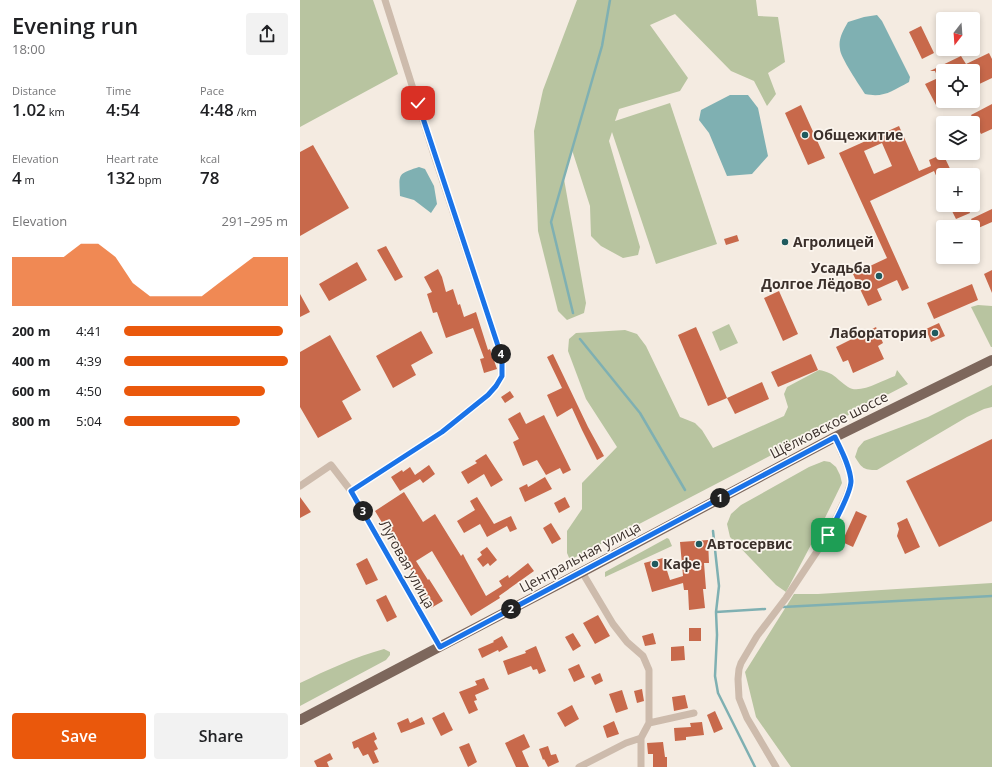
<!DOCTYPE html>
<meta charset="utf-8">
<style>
body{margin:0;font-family:"Open Sans",sans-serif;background:#f2f2f2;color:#202124;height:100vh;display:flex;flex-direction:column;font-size:15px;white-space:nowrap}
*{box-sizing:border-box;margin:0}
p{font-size:13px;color:#757577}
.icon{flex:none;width:22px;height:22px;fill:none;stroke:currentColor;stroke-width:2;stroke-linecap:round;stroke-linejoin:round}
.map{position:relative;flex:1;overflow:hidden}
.sheet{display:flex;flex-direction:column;background:#fff;width:300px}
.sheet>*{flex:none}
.needle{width:26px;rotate:197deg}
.fabs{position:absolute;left:636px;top:12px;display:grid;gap:8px}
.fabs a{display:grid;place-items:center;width:44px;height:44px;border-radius:4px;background:#fff;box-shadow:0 2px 6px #0003;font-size:20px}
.pin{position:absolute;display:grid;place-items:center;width:34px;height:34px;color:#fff;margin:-17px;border-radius:8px;box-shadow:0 2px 6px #0006}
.km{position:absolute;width:20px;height:20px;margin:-10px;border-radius:50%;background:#222;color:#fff;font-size:11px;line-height:20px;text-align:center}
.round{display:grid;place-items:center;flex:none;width:42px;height:42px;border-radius:4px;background:#f2f2f2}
.summary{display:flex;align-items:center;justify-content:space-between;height:68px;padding:0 12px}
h1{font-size:22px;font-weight:600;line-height:30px}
.figures{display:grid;grid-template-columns:repeat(3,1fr);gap:6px;height:68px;padding:4px 12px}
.figures div{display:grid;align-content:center}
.figures b{font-size:17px;font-weight:600}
.figures small{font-size:11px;font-weight:400}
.figures p{font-size:11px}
.chart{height:112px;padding:8px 12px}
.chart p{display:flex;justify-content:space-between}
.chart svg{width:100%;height:72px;margin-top:4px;fill:#ea580c;opacity:.7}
.cta{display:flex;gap:8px;margin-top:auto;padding:8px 12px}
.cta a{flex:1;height:46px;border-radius:4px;background:#ea580c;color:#fff;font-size:16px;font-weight:600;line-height:46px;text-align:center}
.cta a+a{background:#f2f2f2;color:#202124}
ul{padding:0 12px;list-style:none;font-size:13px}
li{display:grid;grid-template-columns:64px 48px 1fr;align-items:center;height:30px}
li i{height:10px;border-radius:5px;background:#ea580c}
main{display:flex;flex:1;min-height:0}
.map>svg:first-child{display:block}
.green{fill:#b8c4a0}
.water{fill:#7fb0b2}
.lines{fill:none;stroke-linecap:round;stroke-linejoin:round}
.stream{stroke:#7fb0b2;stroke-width:2.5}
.building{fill:#c8694b;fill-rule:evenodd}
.minor{stroke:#cdbbac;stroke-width:7}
.primary{stroke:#7d675c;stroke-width:10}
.route-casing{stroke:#fff;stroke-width:8}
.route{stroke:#1a73e8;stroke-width:5}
.poi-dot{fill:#1f5a5e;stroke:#fbf5ee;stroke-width:1.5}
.labels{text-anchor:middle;stroke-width:3.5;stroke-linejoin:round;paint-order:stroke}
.poi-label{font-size:14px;font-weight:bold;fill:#3b302b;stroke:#fbf5ee;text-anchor:start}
.street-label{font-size:14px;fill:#3b302b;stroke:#fbf5ee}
</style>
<main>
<section class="sheet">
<div class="summary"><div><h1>Evening run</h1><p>18:00</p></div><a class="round"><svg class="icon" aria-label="share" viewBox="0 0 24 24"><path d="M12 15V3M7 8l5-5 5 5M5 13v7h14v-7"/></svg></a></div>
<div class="figures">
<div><p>Distance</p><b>1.02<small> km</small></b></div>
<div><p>Time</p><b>4:54</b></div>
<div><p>Pace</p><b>4:48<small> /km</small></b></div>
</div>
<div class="figures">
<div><p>Elevation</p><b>4<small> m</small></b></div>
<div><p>Heart rate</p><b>132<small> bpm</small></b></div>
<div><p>kcal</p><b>78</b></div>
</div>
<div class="chart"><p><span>Elevation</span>291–295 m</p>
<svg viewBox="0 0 160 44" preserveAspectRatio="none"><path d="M0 44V14L10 14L20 14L30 14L40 6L50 6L60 14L70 30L80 38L90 38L100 38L110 38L120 30L130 22L140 14L150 14L160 14V44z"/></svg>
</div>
<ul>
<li><b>200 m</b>4:41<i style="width:97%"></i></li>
<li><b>400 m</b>4:39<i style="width:100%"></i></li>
<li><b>600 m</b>4:50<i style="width:86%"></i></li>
<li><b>800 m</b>5:04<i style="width:71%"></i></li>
</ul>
<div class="cta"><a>Save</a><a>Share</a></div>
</section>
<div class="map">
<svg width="692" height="767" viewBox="0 0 692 767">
<rect width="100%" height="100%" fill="#f4ebe1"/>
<path class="green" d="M0,0H73L98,74L0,127Z
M277,0H456L458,16L478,17L485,62L468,73L476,94L467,106L454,81L431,71L375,14L350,25L388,78L380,91L319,109L315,121L370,103L417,244L356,264L312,132L309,141L340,247L338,255L323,258L301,246L291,236L290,206L272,150L264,179L286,303L284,313L267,320L258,311L238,231L234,131L243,90Z
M678,305L692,306V347H691L671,307Z
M429,324L438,343L420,351L412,332Z
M325,330L337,334L346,346L380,417L395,423L402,430L413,448L484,416L488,407L484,394L487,387L519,370C535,373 535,378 548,387C559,395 583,380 595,376L597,370L608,384L270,560L267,553V531L282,509V483L317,447L286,399L268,351L269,339L276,333Z
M692,385V407L684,409L667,417L577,470C563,470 562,468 555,457L558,448L564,441L628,417Z
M524,461L530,462L536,467L540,475L542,483L522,524L486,592L476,585L430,537L427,524L431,514L441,505L509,467Z
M367,538L369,539L372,546L305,577V572Z
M692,583V767H491L456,717L445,672L494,594H518Z
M84,649L90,652V655L86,660L0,706V683C27,670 55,657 84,649Z"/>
<path class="water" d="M577,15L582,21L610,77L609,82C592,91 584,98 565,94C560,86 540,57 540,49C538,39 543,31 548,22L564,17Z
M430,95H448L458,108L468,156L452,174L427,176L409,133L399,120L401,110Z
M119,167L125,169L134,186L137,204L131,213L114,200L100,196C99,174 97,174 119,167Z"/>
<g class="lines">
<path class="stream" d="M273,313L251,222L302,46L310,0
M280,339L340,413L385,490
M413,531L419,586L416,612L417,635L415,676L418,693L455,767
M483,607L692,596
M416,612L465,609"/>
</g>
<path class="building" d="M621,26L634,53L622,59L609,32Z
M689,53L692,59V78L673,87V71H643V102L636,105L625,84L638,78L635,71H630L661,56L666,64Z
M692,104V129L681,134L671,115Z
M501,105L525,158L508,165L485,113Z
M599,126L619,171L631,166L629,160L643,154L653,175H643V191L634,171L570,201L609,288L602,291L597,280L577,289L582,300L568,306L553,274L587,258L539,153ZM582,143L592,166L574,174L564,151Z
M13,145L49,208L0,236V152Z
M649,205H667L670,213L656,219Z
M692,209V222L676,229L671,219Z
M437,235L439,241L426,245L424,239Z
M86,246L103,277L95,281L77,250Z
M57,262L67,280L29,301L19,284Z
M138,269L142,277L146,292L153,289L158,305L160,304L164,317L176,312L188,350L190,349L197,369L184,373L180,359L184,358L173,328L146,338L137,312L133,313L127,294L132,292L124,277Z
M692,270V293L684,274Z
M672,284L678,300L634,319L627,303Z
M479,291L498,334L483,341L464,298Z
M0,294L10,312L0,317Z
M639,323L645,336L631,342L626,329Z
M396,327L427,398L408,406L378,335Z
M576,327L583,343L578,346L584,359L553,373L548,360L543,362L536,347Z
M121,331L133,353L111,365L116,375L93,388L76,356Z
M30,335L61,390L42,401L52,419L18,438L0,407V352Z
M253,354L288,427L304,456L297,460L282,430L272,408L257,417L247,395L262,388L247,357Z
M511,354L518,370L478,387L471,372Z
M462,382L469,399L435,414L427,398Z
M210,391L214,397L205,403L201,397Z
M220,412L226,424L244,415L271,470L263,474L260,468L246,475L237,460L223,466L213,442L219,439L208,419Z
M692,439V521L639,547L606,481Z
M186,454L203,480L191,487L184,474L168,484L161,472L177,463L175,461Z
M129,465L135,474L123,483L120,479L100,491L91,477L102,470L103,472L110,467L115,475Z
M245,477L252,489L225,502L219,488L227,484L228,487Z
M104,492L123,522L135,514L161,556L163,554L166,560L186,596L202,586L199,581L208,575L209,578L228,563L234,571L199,596L200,598L171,616L132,551L116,561L128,580L129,579L143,601L131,608L118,587L120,585L75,511Z
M0,497L11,512L0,518Z
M177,497L194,524L211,516L217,529L210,532L207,526L187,537L180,524L164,533L157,521L175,510L170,501Z
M265,497L270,507L259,513L254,503Z
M556,511L567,516L553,547L542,542Z
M607,518L620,547L605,554L597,536L599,529L597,523Z
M251,523L261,539L252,544L243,528Z
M408,540L409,563H404L406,589H403L405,608L389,610L388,590H384L383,583L352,592L344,563L363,558L370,580L383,576L380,542Z
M187,547L197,560L190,566L188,563L183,567L177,559L182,555L180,552Z
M67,558L78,580L66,585L56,564Z
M86,595L97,617L87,622L76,600Z
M298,615L310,636L295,644L283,623Z
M389,628H401V641H389Z
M273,633L281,646L273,651L265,637Z
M353,633L356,644L345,646L342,636Z
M202,636L208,647L199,652L198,650L182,658L178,649L194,642L193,641Z
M236,646L246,671L239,674L237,669L233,670L231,666L208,675L203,661L226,653L225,651Z
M384,646L385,660L371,661V647Z
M279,664L285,677L274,682L268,669Z
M300,673L303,681L295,685L291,677Z
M184,678L189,689L175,695L177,700L174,701L178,710L169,714L159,692L177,685L175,681Z
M342,689L344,701L337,703L334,691Z
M322,690L328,709L316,713L309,694Z
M385,695L388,708L374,711L372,697Z
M272,705L279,719L265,727L257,713Z
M415,711L423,729L414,733L407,715Z
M144,712L153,730L141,736L132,718Z
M122,717L125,724L101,733L97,723L108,718L110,723Z
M314,721L319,734L307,738L303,726Z
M402,722L404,735L386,737V740L375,741L374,728L391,727L390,723Z
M74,732L77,739L74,741L78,749L74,751L79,762L73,764L68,754L63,756L58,747L54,749L52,742Z
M224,734L230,747L222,751L229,767H216L205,743Z
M363,742L365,757H367V767H353V754H348L347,743Z
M169,743L177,762L168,767L159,747Z
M248,746L251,755L256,754L259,762L248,767L244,759L243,760L239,749Z
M30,753L33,759L27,762L29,767H17L14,761Z"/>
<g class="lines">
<path class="minor" d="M0,486L31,465L51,491L140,647
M51,491L142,432L188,395L196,386L202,376V358L134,155L85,0
M282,572L313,624L327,642L343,656L349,670V723
M349,723L394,713
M279,767L326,743L341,738
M341,767V738L349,723
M476,767L447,718L439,698L438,679L439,669L441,663L457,636L486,598L528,535L546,497L551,482L550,473L535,437"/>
<path class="primary" d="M0,720L282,572L535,437L692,360"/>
</g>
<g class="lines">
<g class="route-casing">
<path id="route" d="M118,103L202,358V376L196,386L188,395L142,432L51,491L140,647L535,437C541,450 550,466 551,481C551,494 534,523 528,535"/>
</g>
<use href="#route" class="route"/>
</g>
<g class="poi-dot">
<circle cx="505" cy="135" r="4"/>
<circle cx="485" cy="242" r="4"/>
<circle cx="579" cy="276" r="4"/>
<circle cx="635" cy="333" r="4"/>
<circle cx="399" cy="544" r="4"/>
<circle cx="355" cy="564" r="4"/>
</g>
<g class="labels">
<g class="poi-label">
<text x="513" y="140">Общежитие</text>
<text x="493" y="247">Агролицей</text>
<text x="571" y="273" text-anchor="end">Усадьба<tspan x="571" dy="16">Долгое Лёдово</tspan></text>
<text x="627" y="338" text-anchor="end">Лаборатория</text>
<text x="407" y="549">Автосервис</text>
<text x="363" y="569">Кафе</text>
</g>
<g class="street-label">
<text transform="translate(529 425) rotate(-27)" y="5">Щёлковское шоссе</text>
<text transform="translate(280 557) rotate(-28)" y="5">Центральная улица</text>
<text transform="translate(107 564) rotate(61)" y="5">Луговая улица</text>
</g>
</g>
</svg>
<div class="fabs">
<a><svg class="needle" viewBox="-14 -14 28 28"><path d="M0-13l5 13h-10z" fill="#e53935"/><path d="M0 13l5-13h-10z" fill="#757577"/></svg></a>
<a><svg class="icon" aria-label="locate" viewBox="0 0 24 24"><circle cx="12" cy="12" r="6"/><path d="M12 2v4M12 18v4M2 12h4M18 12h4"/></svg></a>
<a><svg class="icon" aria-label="layers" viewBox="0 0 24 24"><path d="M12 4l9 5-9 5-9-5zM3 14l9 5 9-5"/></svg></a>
<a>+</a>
<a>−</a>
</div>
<div class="pin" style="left:528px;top:535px;background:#1e9e55"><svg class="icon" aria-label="arrive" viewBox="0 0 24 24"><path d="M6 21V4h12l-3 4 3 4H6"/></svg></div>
<div class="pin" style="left:118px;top:103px;background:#d93025"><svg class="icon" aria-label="check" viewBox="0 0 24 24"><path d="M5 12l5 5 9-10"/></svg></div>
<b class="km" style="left:420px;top:498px">1</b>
<b class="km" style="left:211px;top:609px">2</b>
<b class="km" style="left:63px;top:511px">3</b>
<b class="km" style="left:201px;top:354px">4</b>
</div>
</main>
